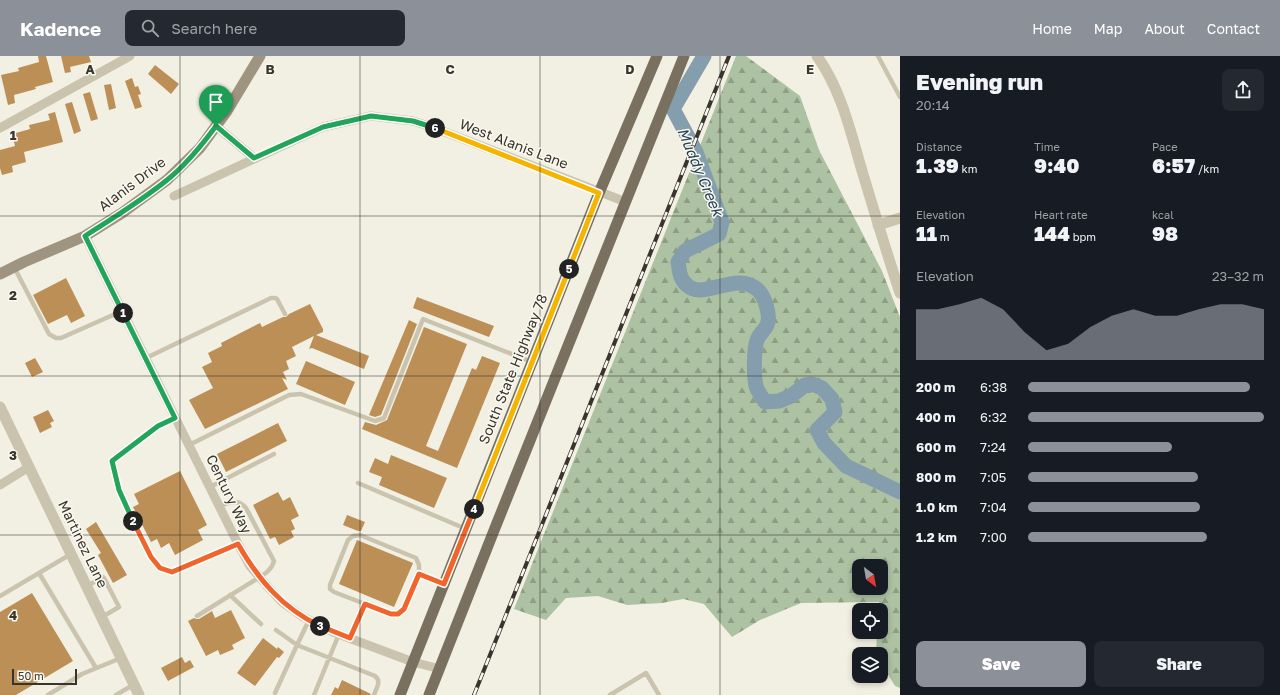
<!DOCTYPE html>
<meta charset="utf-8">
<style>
body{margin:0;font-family:"Golos Text",sans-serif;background:#242831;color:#f1f3f6;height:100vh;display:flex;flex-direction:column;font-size:15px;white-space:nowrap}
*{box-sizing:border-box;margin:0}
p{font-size:13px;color:#9ea1a6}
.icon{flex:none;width:22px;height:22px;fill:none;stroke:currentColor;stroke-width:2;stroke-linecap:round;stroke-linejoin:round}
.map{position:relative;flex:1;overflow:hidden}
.sheet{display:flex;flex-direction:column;background:#171b24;width:380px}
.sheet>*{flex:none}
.needle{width:26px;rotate:149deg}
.tools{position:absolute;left:852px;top:503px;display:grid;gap:8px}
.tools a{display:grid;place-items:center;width:36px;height:36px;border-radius:8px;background:#171b24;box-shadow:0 2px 6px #0003;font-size:20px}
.scale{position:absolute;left:12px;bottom:10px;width:65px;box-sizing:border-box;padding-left:4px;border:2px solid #39352c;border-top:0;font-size:11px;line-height:14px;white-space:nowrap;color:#39352c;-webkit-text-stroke:3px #faf8ef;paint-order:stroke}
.pin{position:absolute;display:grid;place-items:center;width:34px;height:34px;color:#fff;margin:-41px -17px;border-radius:50% 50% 50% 0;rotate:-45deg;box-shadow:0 0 4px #0007}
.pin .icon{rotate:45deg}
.km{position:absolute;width:20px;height:20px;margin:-10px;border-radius:50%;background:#222;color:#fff;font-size:11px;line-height:20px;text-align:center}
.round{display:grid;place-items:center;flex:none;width:42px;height:42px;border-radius:8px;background:#242831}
.overview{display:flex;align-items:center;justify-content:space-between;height:68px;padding:0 16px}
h1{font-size:22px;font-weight:800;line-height:30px}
.stats{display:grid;grid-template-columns:repeat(3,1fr);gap:6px;height:68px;padding:4px 16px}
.stats div{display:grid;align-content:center}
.stats b{font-size:20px;font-weight:800}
.stats small{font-size:11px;font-weight:400}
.stats p{font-size:11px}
.chart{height:112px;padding:8px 16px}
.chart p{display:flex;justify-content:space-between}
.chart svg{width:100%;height:72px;margin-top:4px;fill:#8c9099;opacity:.7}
.cta{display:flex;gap:8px;margin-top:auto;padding:8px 16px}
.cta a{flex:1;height:46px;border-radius:8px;background:#8c9099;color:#fff;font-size:16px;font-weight:800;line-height:46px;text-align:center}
.cta a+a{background:#242831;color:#f1f3f6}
ul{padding:0 16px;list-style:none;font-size:13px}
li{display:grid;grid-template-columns:64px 48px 1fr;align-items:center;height:30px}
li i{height:10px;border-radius:5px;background:#8c9099}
header{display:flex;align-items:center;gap:24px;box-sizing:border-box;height:56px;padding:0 20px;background:#8c9099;color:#fff}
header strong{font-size:19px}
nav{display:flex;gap:22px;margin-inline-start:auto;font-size:14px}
.search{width:280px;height:36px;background:#242831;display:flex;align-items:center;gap:10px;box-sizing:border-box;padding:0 14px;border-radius:8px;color:#9ea1a6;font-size:15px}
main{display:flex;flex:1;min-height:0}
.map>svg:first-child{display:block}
.forest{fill:url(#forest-firs);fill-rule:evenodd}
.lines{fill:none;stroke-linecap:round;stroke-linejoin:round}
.river{stroke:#849ead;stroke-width:15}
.building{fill:#bc8f56}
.service{stroke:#cac4af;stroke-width:4.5}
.minor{stroke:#cac4af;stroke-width:9}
.tertiary{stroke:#cac4af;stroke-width:11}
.secondary{stroke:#9e9480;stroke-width:11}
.primary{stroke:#7a705f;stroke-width:11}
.rail-casing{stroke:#39352c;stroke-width:4}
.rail{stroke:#faf8ef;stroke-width:2.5;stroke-dasharray:8;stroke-linecap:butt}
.split-1-casing{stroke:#fff;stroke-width:8}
.split-2-casing{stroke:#fff;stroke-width:8}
.split-3-casing{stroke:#fff;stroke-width:8}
.split-4-casing{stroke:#fff;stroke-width:8}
.split-5-casing{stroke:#fff;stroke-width:8}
.split-6-casing{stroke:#fff;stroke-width:8}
.split-7-casing{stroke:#fff;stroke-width:8}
.split-1{stroke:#22a559;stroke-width:5}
.split-2{stroke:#22a559;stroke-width:5}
.split-3{stroke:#f0652b;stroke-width:5}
.split-4{stroke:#f0652b;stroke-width:5}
.split-5{stroke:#f5b400;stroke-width:5}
.split-6{stroke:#f5b400;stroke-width:5}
.split-7{stroke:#22a559;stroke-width:5}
.grid{fill:none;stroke:#39352c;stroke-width:1;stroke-opacity:0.55}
.labels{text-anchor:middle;stroke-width:3;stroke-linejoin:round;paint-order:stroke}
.street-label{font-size:14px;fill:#39352c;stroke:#faf8ef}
.water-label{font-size:15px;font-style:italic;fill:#254458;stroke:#faf8ef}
.grid-label{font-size:13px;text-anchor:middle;font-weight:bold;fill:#39352c;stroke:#faf8ef;stroke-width:3;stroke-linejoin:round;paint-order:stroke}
</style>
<header>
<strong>Kadence</strong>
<div class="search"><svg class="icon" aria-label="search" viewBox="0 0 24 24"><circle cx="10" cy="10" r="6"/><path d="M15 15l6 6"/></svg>Search here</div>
<nav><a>Home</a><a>Map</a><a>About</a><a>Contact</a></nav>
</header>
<main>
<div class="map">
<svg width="900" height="639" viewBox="0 0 900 639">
<defs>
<pattern id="forest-firs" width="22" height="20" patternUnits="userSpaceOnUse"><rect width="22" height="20" fill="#adc1a3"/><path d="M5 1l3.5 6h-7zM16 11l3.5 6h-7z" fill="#8e9e85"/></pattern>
</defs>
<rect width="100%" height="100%" fill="#f2f0e3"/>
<path class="forest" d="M736,0H746L800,40L819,94L882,215L900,261V632L895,630L881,607V598H876L877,576H881V554H879V546L801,547L760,564L732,581L704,548L683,543L662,547L627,549L598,540L566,542L546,564L514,553ZM859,510H881V532H859Z"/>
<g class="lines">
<path class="river" d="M704,0L673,53L696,96L722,166L719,178L685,195L678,206C679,210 679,216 681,221C697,254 733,211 758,234C765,241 771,260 767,269C765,274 759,278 757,284C754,293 753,323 757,333C759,337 762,341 765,346L779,345L791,340L805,329L812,328L822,332L832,343L835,356L817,374L824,387L846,410L900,436"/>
</g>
<path class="building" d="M38,0H46L53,26L35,31L36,33L14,39L15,47L8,49L1,19L19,15L18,12L39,6Z
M61,0H89L91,6L70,11L71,16L65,17Z
M155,9L179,28L171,38L148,18Z
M132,22L135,31L138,30L141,38L138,39L142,51L135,53L125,25Z
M111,28L116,52L109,54L104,29Z
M90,36L98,63L91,65L83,38Z
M72,46L81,75L74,78L65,48Z
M55,56L63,86L24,96L26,106L12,110L13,116L2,119L0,112V94L15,90L12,78L30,73L29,69L50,64L48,58Z
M66,222L85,260L71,267L67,259L48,268L33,239Z
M417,241L494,270L489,281L413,252Z
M310,248L323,273V276L316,279L369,300L364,313L312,292L309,293L314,280L292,291L296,300L286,305L289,313L283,316L287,324L282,322L288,333L205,373L189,344L213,332L202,311L212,306L208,297L222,290L221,287L260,267L262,271L283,261H286L289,258Z
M409,264L417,268L381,359L375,361L369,359Z
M424,271L467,288L426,390L438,395L472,312L476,314L482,300L500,307L457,412L362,373L365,366L376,369L387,364Z
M35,302L43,316L32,321L25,307Z
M306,305L355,326L345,349L296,328Z
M48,354L54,365L50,367L52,371L40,377L33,361Z
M278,367L287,385L226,416L217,398Z
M391,399L447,422L434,452L379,429L382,421L369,416L375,402L388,408Z
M180,415L207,469L198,474L203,484L175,499L169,487L161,492L157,483L151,486L133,451L139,448L134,438Z
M278,436L283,445L290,441L299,460L291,464L295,473L291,475L294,481L279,489L275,481L270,483L253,449Z
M347,459L365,466L361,475H358L343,469Z
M96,466L127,519L113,527L98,499L101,497L86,473Z
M357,484L413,507L394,551L339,528Z
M32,537L73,605L16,639H0V556Z
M231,554L245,582L232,589L234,593L220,599L218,594L206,600L188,565L194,562L196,563H199L212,555L215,562Z
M263,582L277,593L278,591L284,596L279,602L277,601L255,630L237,617Z
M182,601L185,607L190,604L194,611L168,625L161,612Z
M342,624L371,638L370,639H331L335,631L338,633Z"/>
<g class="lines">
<path class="service" d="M878,0L900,41
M14,211L49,278L56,282H61L122,255
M146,302L271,242H275L277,243L285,258
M175,362L158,369L112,405L119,434L151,501L160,512L173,516L238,488
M189,389L289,339L301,338L375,365L384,362L423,263L532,306
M358,427L466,473
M210,431L274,398
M39,517L96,612
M419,518V509L416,502L360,479L353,480L348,484L330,529V533L334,536L391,558H398L404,553L419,518L444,528
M87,530L103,521L104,522L119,551L102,561
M230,539L261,568
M0,540L71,498
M197,560L260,521C266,517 272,513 274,505L246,452C237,442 230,447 219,450
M309,564L297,589L375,620C382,626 376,632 374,639
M350,582L365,548
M275,637L297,589L276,574
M48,639L82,618L121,602
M116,639L133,629
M314,639L339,578
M610,639L646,617L659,639"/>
<path class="minor" d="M216,70L254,102
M0,72L130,0
M174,140L323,71L371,60L413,65L432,71L626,146
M85,180L236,484L250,510L268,531L282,546L303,561L333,576L413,606L440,613
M0,429L29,411"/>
<path class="tertiary" d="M817,0C842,35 851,78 863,118C875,158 887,198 900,237
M878,169L900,162
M0,351L139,639"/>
<path class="secondary" d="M0,218L24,206L85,180L122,157L167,124L200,92L227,55L260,0"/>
<path class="primary" d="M400,639L599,137L657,0
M429,639L495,472L684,0"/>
<g class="rail-casing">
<path id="rail" d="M474,639L729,0"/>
</g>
<use href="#rail" class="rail"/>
</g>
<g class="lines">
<g class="split-1-casing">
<path id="split-1" d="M123,257L85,180C113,162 141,145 167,124C186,109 202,89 216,70"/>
</g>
<g class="split-2-casing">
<path id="split-2" d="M123,257L175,362L158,370L112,405L119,434L133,465"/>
</g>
<g class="split-3-casing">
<path id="split-3" d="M133,465L151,501L160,512L172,516L238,488C258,523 282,552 320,570"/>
</g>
<g class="split-4-casing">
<path id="split-4" d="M320,570L350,582L365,548L391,558H398L404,553L419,518L444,528L474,453"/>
</g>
<g class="split-5-casing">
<path id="split-5" d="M474,453L569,213"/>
</g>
<g class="split-6-casing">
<path id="split-6" d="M435,72L599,137L569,213"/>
</g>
<g class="split-7-casing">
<path id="split-7" d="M216,70L254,102L323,71L371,60L413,65L435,72"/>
</g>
<use href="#split-1" class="split-1"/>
<use href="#split-2" class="split-2"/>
<use href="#split-3" class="split-3"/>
<use href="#split-4" class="split-4"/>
<use href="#split-5" class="split-5"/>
<use href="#split-6" class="split-6"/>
<use href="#split-7" class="split-7"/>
</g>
<path class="grid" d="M180,0V639M360,0V639M540,0V639M720,0V639M0,160H900M0,320H900M0,479H900"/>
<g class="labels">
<g class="street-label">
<text transform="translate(514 88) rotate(21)" y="5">West Alanis Lane</text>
<text transform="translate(132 128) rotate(-37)" y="5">Alanis Drive</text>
<text transform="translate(513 313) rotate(-68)" y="5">South State Highway 78</text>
<text transform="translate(229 438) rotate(64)" y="5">Century Way</text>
<text transform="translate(83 488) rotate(64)" y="5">Martinez Lane</text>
</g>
<g class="water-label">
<text transform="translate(700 116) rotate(67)" y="5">Muddy Creek</text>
</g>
</g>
<g class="grid-label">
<text x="90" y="18">A</text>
<text x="270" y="18">B</text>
<text x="450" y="18">C</text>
<text x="630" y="18">D</text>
<text x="810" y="18">E</text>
<text x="13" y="84">1</text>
<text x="13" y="244">2</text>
<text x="13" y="404">3</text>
<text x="13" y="564">4</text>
</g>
</svg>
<div class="tools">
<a><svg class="needle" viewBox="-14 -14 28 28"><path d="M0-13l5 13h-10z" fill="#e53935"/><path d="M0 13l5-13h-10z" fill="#9ea1a6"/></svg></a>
<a><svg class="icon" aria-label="locate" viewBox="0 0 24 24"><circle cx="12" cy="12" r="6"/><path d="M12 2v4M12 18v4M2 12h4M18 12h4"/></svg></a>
<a><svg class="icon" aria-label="layers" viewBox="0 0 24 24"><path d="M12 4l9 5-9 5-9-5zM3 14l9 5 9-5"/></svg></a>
</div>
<div class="scale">50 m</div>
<div class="pin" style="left:216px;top:70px;background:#1e9e55"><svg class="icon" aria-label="arrive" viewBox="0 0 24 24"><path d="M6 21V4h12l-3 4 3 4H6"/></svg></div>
<b class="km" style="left:123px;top:257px">1</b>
<b class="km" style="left:133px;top:465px">2</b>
<b class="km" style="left:320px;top:570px">3</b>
<b class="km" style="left:474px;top:453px">4</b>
<b class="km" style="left:569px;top:213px">5</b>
<b class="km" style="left:435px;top:72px">6</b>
</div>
<section class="sheet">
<div class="overview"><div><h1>Evening run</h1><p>20:14</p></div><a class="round"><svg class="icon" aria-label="share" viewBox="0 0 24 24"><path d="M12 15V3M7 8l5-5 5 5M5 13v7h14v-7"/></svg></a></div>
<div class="stats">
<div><p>Distance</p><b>1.39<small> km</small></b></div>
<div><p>Time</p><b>9:40</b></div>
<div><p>Pace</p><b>6:57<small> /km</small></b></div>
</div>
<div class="stats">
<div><p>Elevation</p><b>11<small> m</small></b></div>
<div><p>Heart rate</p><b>144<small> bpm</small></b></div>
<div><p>kcal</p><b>98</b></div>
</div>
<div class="chart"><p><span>Elevation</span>23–32 m</p>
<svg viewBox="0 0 160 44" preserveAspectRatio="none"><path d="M0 44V13L10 13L20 10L30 6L40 13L50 27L60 38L70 34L80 24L90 17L100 13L110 17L120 17L130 13L140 10L150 10L160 13V44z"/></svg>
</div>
<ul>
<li><b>200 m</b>6:38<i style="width:94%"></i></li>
<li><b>400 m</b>6:32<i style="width:100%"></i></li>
<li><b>600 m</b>7:24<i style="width:61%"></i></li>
<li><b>800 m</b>7:05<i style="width:72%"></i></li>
<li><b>1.0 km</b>7:04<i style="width:73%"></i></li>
<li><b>1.2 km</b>7:00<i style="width:76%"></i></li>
</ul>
<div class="cta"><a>Save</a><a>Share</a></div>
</section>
</main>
